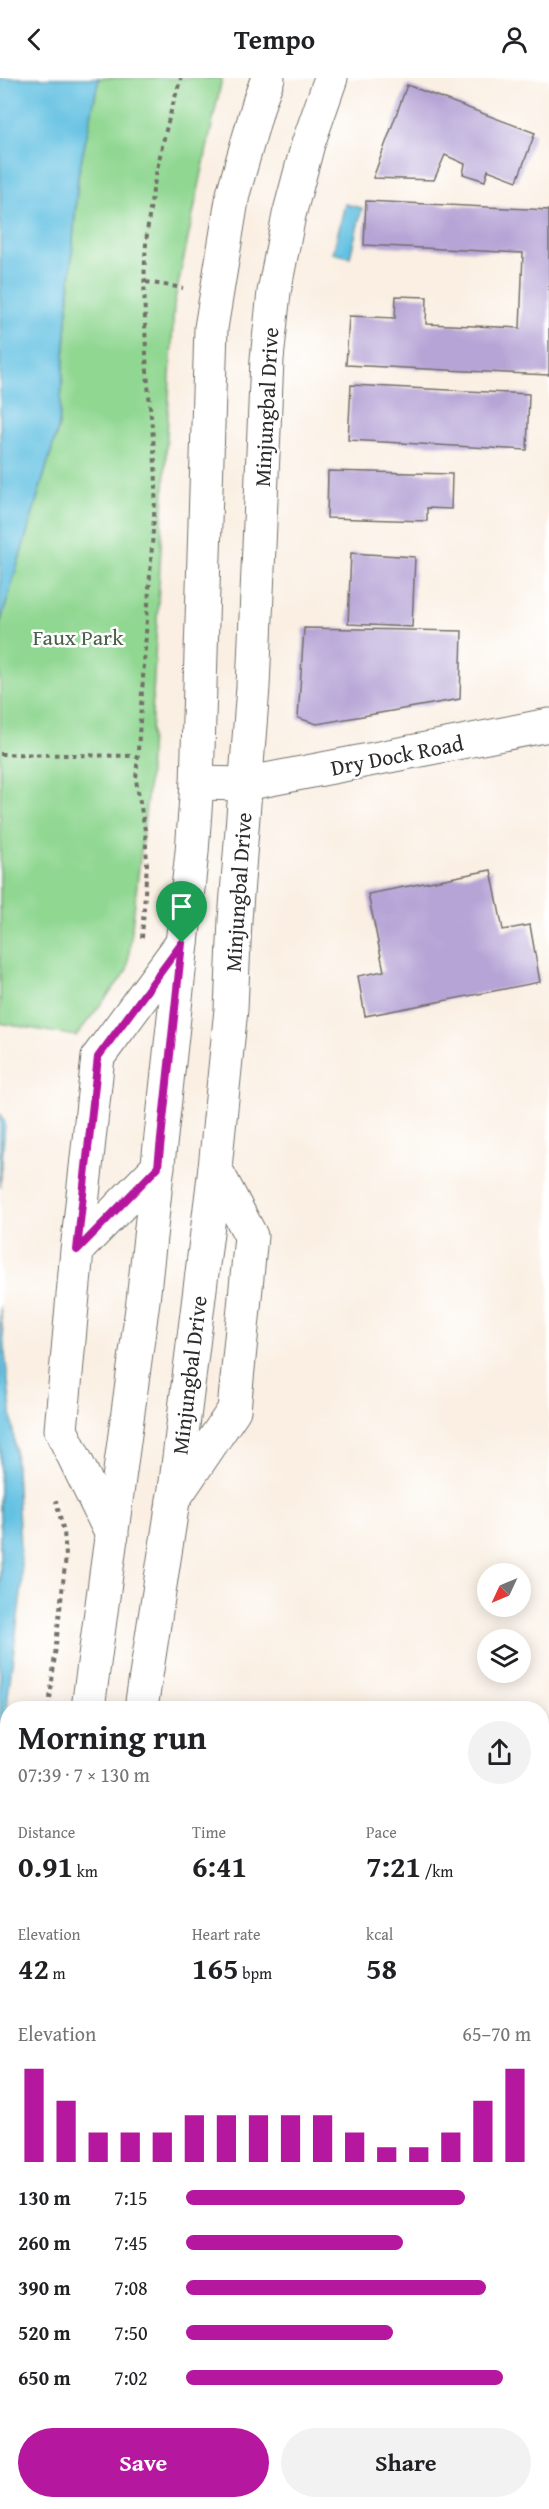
<!DOCTYPE html>
<meta charset="utf-8">
<style>
body{margin:0;font-family:"Gentium Book Plus",serif;background:#f2f2f2;color:#202124;height:100vh;display:flex;flex-direction:column;font-size:22px;white-space:nowrap}
*{box-sizing:border-box;margin:0}
p{font-size:20px;color:#757577}
.icon{flex:none;width:33px;height:33px;fill:none;stroke:currentColor;stroke-width:2;stroke-linecap:round;stroke-linejoin:round}
.map{position:relative;flex:1;overflow:hidden}
.panel{position:absolute;left:0px;top:1623px;width:549px;height:808px;display:flex;flex-direction:column;background:#fff;border-radius:24px 24px 0 0;box-shadow:0 3px 15px #0003}
.panel>*{flex:none}
.needle{width:39px;rotate:226deg}
.fabs{position:absolute;left:477px;top:1485px;display:grid;gap:12px}
.fabs a{display:grid;place-items:center;width:54px;height:54px;border-radius:50%;background:#fff;box-shadow:0 3px 15px #0003;font-size:30px}
.pin{position:absolute;display:grid;place-items:center;width:51px;height:51px;color:#fff;margin:-62px -26px;border-radius:50% 50% 50% 0;rotate:-45deg;box-shadow:0 0 6px #0007}
.pin .icon{rotate:45deg}
.round{display:grid;place-items:center;flex:none;width:63px;height:63px;border-radius:32px;background:#f2f2f2}
.overview{display:flex;align-items:center;justify-content:space-between;height:102px;padding:0 18px}
h1{font-size:33px;font-weight:600;line-height:45px}
.stats{display:grid;grid-template-columns:repeat(3,1fr);gap:9px;height:102px;padding:6px 18px}
.stats div{display:grid;align-content:center}
.stats b{font-size:30px;font-weight:600}
.stats small{font-size:16px;font-weight:400}
.stats p{font-size:16px}
.chart{height:168px;padding:12px 18px}
.chart p{display:flex;justify-content:space-between}
.chart svg{width:100%;height:108px;margin-top:6px;stroke:#b5179e;stroke-width:6}
.button{display:flex;gap:12px;margin-top:auto;padding:12px 18px}
.button a{flex:1;height:69px;border-radius:36px;background:#b5179e;color:#fff;font-size:24px;font-weight:600;line-height:69px;text-align:center}
.button a+a{background:#f2f2f2;color:#202124}
ul{padding:0 18px;list-style:none;font-size:20px}
li{display:grid;grid-template-columns:96px 72px 1fr;align-items:center;height:45px}
li i{height:15px;border-radius:8px;background:#b5179e}
header{display:flex;justify-content:space-between;align-items:center;height:78px;padding:0 18px;background:#fff;font-size:27px;font-weight:600}
.map>svg:first-child{display:block}
.green{fill:#90d791;stroke:#5e815e;stroke-width:1.5}
.water{fill:#64c1e2;stroke:#487686;stroke-width:1.5}
.building{fill:#b6a4d6}
.lines{fill:none;stroke-linecap:round;stroke-linejoin:round}
.minor-casing{stroke:#73706b;stroke-width:35}
.major-casing{stroke:#73706b;stroke-width:35}
.path{stroke:#73706b;stroke-width:4;stroke-dasharray:4.5 4.5;stroke-linecap:butt}
.minor{stroke:#fff;stroke-width:33}
.major{stroke:#fff;stroke-width:33}
.route-casing{stroke:#fff;stroke-width:12}
.route{stroke:#b5179e;stroke-width:8}
.labels{text-anchor:middle;stroke-width:5;stroke-linejoin:round;paint-order:stroke}
.street-label{font-size:22px;fill:#2b2b2b;stroke:#fff}
.park-label{font-size:22px;fill:#495f4a;stroke:#fff}
</style>
<header><svg class="icon" aria-label="back" viewBox="0 0 24 24"><path d="M15 5l-7 7 7 7"/></svg>Tempo<svg class="icon" aria-label="person" viewBox="0 0 24 24"><circle cx="12" cy="8" r="4"/><path d="M4 21q1-7 8-7t8 7"/></svg></header>
<div class="map">
<svg width="549" height="2431" viewBox="0 0 549 2431">
<rect width="100%" height="100%" fill="#fff"/>
<filter id="ink" filterUnits="userSpaceOnUse"><feTurbulence type="fractalNoise" baseFrequency=".0167" numOctaves="2"/><feDisplacementMap in="SourceGraphic" scale="12" xChannelSelector="R" yChannelSelector="G"/><feConvolveMatrix kernelMatrix="1 2 1 2 8 2 1 2 1" color-interpolation-filters="sRGB"/></filter>
<filter id="wash" filterUnits="userSpaceOnUse"><feTurbulence type="fractalNoise" baseFrequency=".008" numOctaves="4" result="noise"/><feDisplacementMap in="SourceGraphic" scale="24" xChannelSelector="R" yChannelSelector="G"/><feGaussianBlur stdDeviation="1.35" result="paint"/><feColorMatrix in="noise" values="0 0 0 0 0 0 0 0 0 0 0 0 0 0 0 0 0 1.4 0 .05"/><feComposite in="paint" operator="in"/></filter>
<g filter="url(#wash)">
<rect width="100%" height="100%" fill="#faefe2"/>
<path class="green" d="M99,0H222L174,226L148,711L127,893L76,958L0,945V546L59,347L78,98Z"/>
<path class="water" d="M0,0H99L78,98L59,347L0,546Z
M345,126L362,130L350,179L333,175Z
M0,1035L5,1045L0,1109Z
M0,1228L15,1371L22,1508L0,1680Z
M542,2266L549,2268V2431H353L349,2424H542Z"/>
<g id="blocks">
<path class="building" d="M407,7L535,55L517,103L488,92L485,103L463,96L465,86L445,77L434,102L373,100Z
M366,123L549,132V297L346,287L349,238L395,240L396,218L427,219L426,246L520,250L523,175L364,167Z
M351,307L529,316L527,372L348,362Z
M328,393L452,396L451,431L427,430V443L327,440Z
M351,475L415,479L412,549L348,546Z
M304,550L462,553L460,621L317,646L298,640Z
M491,792L503,852L530,847L540,904L365,938L358,898L384,893L368,816Z"/>
</g>
</g>
<g filter="url(#ink)">
<use href="#blocks" fill-opacity="0" stroke="#73706b" stroke-width="1.5"/>
<g class="lines">
<g class="minor-casing">
<path id="minor" d="M197,705L245,706L549,647
M77,1172L98,979L182,865
M173,1422L234,1332L251,1158L215,1090
M112,1457L61,1352L77,1172L158,1089
M96,2431L99,2424"/>
</g>
<g class="major-casing">
<path id="major" d="M88,1630L143,1223L192,774L197,705L211,250L233,116L260,21L268,0
M141,1630L176,1404L215,1090L231,931L235,842L253,609L267,281L274,214L289,137L308,66L331,0
M0,2215L8,2188
M0,2357L8,2341"/>
</g>
<path class="path" d="M146,204L183,210
M0,676L137,678
M142,860L147,785L145,752L136,702L156,409C155,364 148,320 146,276C145,240 143,201 146,166C151,110 164,53 181,0
M49,1630L66,1478L64,1454L56,1423
M0,1980L8,1927"/>
<use href="#minor" class="minor"/>
<use href="#major" class="major"/>
</g>
</g>
<g class="lines" filter="url(#ink)">
<g class="route-casing">
<path id="route" d="M182,865L158,1089L77,1172L98,979Z"/>
</g>
<use href="#route" class="route"/>
</g>
<g class="labels">
<g class="street-label">
<text transform="translate(266 329) rotate(-87)" y="8">Minjungbal Drive</text>
<text transform="translate(397 677) rotate(-11)" y="8">Dry Dock Road</text>
<text transform="translate(238 814) rotate(-86)" y="8">Minjungbal Drive</text>
<text transform="translate(189 1297) rotate(-83)" y="8">Minjungbal Drive</text>
</g>
<g class="park-label">
<text x="78" y="567">Faux Park</text>
</g>
</g>
</svg>
<div class="fabs">
<a><svg class="needle" viewBox="-14 -14 28 28"><path d="M0-13l5 13h-10z" fill="#e53935"/><path d="M0 13l5-13h-10z" fill="#757577"/></svg></a>
<a><svg class="icon" aria-label="layers" viewBox="0 0 24 24"><path d="M12 4l9 5-9 5-9-5zM3 14l9 5 9-5"/></svg></a>
</div>
<div class="pin" style="left:182px;top:865px;background:#1e9e55"><svg class="icon" aria-label="arrive" viewBox="0 0 24 24"><path d="M6 21V4h12l-3 4 3 4H6"/></svg></div>
<section class="panel">
<div class="overview"><div><h1>Morning run</h1><p>07:39 · 7 × 130 m</p></div><a class="round"><svg class="icon" aria-label="share" viewBox="0 0 24 24"><path d="M12 15V3M7 8l5-5 5 5M5 13v7h14v-7"/></svg></a></div>
<div class="stats">
<div><p>Distance</p><b>0.91<small> km</small></b></div>
<div><p>Time</p><b>6:41</b></div>
<div><p>Pace</p><b>7:21<small> /km</small></b></div>
</div>
<div class="stats">
<div><p>Elevation</p><b>42<small> m</small></b></div>
<div><p>Heart rate</p><b>165<small> bpm</small></b></div>
<div><p>kcal</p><b>58</b></div>
</div>
<div class="chart"><p><span>Elevation</span>65–70 m</p>
<svg viewBox="0 0 160 44" preserveAspectRatio="none"><path d="M5 44V6M15 44V19M25 44V32M35 44V32M45 44V32M55 44V25M65 44V25M75 44V25M85 44V25M95 44V25M105 44V32M115 44V38M125 44V38M135 44V32M145 44V19M155 44V6"/></svg>
</div>
<ul>
<li><b>130 m</b>7:15<i style="width:81%"></i></li>
<li><b>260 m</b>7:45<i style="width:63%"></i></li>
<li><b>390 m</b>7:08<i style="width:87%"></i></li>
<li><b>520 m</b>7:50<i style="width:60%"></i></li>
<li><b>650 m</b>7:02<i style="width:92%"></i></li>
</ul>
<div class="button"><a>Save</a><a>Share</a></div>
</section>
</div>
